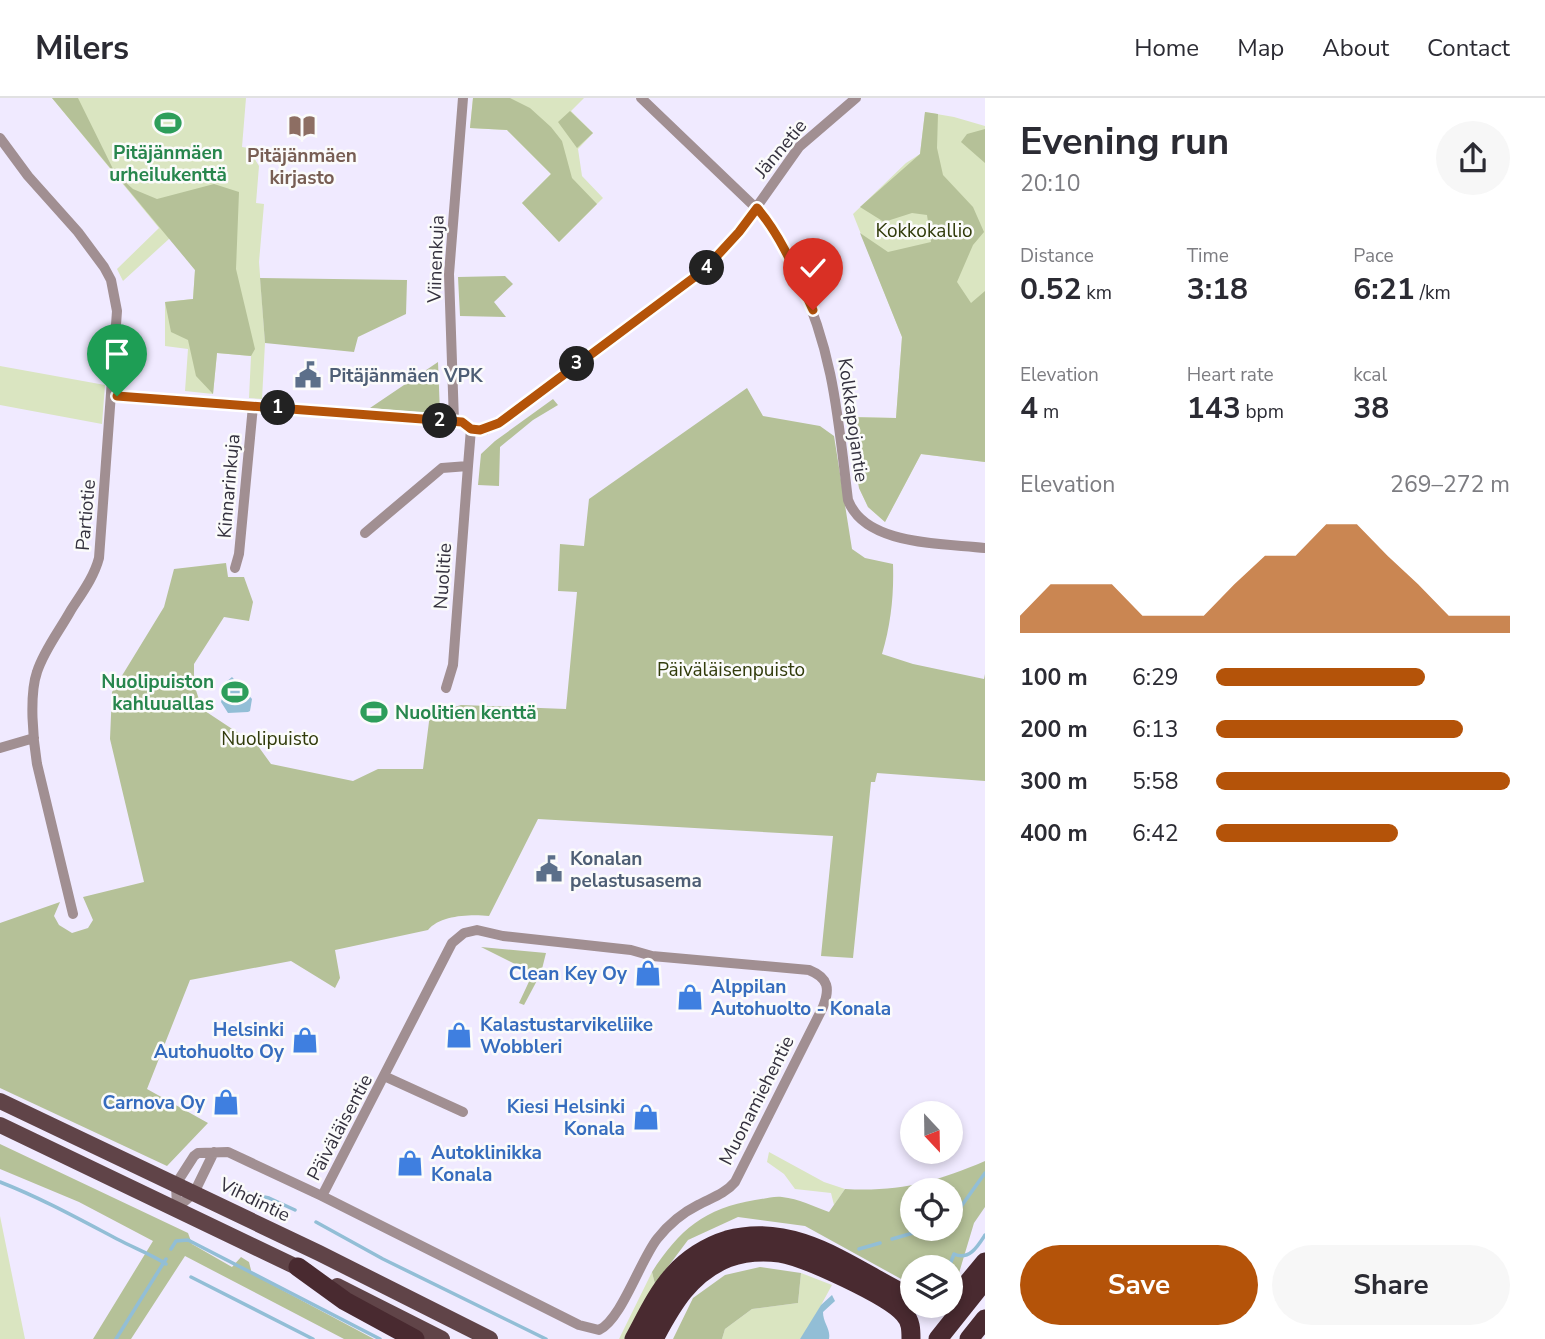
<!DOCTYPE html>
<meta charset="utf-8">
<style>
body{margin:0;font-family:"Nunito Sans",sans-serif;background:#f7f7f7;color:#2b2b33;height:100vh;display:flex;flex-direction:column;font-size:26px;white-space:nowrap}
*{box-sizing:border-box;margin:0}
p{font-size:23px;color:#7c7c81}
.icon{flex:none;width:38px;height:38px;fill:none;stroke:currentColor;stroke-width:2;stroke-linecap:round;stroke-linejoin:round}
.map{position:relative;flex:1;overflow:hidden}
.drawer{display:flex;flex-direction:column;background:#fff;width:560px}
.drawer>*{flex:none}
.needle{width:46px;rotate:158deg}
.tools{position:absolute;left:900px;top:1003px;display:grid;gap:14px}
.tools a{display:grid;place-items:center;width:63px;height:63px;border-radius:50%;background:#fff;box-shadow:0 4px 10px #0003;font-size:35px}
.pin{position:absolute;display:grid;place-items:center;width:60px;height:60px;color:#fff;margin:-72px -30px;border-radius:50% 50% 50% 0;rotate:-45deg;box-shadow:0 0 7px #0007}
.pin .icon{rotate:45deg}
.km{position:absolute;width:35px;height:35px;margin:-18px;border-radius:50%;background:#222;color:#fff;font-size:19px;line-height:35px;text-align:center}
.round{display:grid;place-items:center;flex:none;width:74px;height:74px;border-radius:37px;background:#f7f7f7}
.headline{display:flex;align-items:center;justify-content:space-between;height:119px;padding:0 35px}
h1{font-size:38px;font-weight:700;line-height:52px}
.figures{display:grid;grid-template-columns:repeat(3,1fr);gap:10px;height:119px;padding:7px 35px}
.figures div{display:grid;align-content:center}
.figures b{font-size:30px;font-weight:700}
.figures small{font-size:19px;font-weight:400}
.figures p{font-size:19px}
.chart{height:196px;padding:14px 35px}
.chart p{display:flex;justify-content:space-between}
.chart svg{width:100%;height:126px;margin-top:7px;fill:#b45309;opacity:.7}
.action{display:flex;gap:14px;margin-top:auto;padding:14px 35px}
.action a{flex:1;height:80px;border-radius:42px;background:#b45309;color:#fff;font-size:28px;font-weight:700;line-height:80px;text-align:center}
.action a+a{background:#f7f7f7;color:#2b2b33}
ul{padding:0 35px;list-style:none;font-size:23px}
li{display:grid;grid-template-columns:112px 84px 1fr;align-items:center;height:52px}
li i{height:18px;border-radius:9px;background:#b45309}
header{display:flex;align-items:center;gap:42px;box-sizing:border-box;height:98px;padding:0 35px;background:#fff;border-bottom:2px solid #e1e1e2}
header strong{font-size:33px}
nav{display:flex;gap:38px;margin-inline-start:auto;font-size:24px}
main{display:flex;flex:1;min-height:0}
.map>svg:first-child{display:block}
.green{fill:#dae5c1}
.forest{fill:#b5c198;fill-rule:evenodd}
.water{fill:#92bed6}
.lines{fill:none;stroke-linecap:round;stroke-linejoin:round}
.stream{stroke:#92bed6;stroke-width:3.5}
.street{stroke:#a18f92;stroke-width:10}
.primary{stroke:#604448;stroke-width:16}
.highway{stroke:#492a30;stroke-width:19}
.route-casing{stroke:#fff;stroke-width:14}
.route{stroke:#b45309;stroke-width:9}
.labels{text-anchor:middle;stroke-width:5;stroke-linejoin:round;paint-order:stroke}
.street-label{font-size:19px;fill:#34313e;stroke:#fbfbfb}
.leisure-label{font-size:19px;font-weight:bold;fill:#27864d;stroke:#fbfbfb}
.education-label{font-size:19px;font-weight:bold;fill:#785e54;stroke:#fbfbfb}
.park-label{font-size:19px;fill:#313b0b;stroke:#fbfbfb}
.service-label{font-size:19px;font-weight:bold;fill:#4e5e75;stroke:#fbfbfb;text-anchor:start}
.shop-label{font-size:19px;font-weight:bold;fill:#366cbe;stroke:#fbfbfb;text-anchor:end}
</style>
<header>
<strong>Milers</strong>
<nav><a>Home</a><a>Map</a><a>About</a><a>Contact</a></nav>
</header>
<main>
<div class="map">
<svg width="985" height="1241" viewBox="0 0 985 1241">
<rect width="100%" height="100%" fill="#f0eaff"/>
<path class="green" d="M52,0H246L242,49L248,50L259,68L256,105L264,106L259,164L265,245L262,301L249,300L251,258L217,255L213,296L185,293L188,251L165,248V204L193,201L195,172L170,140L123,183L117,171L159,130Z
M473,0H584L571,13L593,35L578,51L582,78L603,100L559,144L522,105L551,76L507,32L470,30Z
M925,14L954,19L985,28V364L921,356L885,424L868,409L859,390L849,319L896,320L902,239L853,116L906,65L920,56Z
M0,268L105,287L102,326L0,307Z
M769,1054L824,1084L845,1091L834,1107L831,1095L795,1091L784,1076L767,1064Z
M0,1118L25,1241H0Z
M652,1174L655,1186L626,1241H619Z
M801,1175L832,1187L807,1233L800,1241H722L725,1231L752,1211L798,1205Z"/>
<path class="forest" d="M52,0H78L115,75L133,91L157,101L214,86L239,94L236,171L255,251L251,258L217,255L213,296L196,278L188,242L171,234L165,204L193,201L195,172Z
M473,0H510L530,10L551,29L562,43L572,80L597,106L559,144L522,105L551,76L507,32L470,30Z
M570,13L593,35L577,50L558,24Z
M925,14L938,16L937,50L943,77L973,109L984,134L973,147L957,184L971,205L985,193V364L921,356L885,424L868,409L859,390L849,319L896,320L902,239L860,135L888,154L931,144L927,117L912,115L884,124L860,109L920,56Z
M985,31V65L961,44L967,36Z
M505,178L513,186L494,204L506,219L460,218L458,179Z
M260,180L407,182L406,216L358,239L354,254L265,245Z
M438,264L440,316L370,310Z
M747,290L763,318L820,328L834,338L852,451L865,460L893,466C894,497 891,526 882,556L913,566L984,581L985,576V683L877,675L875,684H871L853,860L821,858L833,738L538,721L489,818C471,816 440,817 428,832L335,852L340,880L335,890L291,863L190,882L147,991L208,1025L167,1068L0,990V825L60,804L54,818L59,827L72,835L88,830L93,822L83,799L144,784L110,641L112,594L164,509L174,471L226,465L228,479H244L253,504L249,523L224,519L194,566V586L202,611L258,648L271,666L353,683L378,671H423L431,608L451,610L461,607L566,611L577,494L558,493L560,446L584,448L589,401Z
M553,301L558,307L533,322L500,349L499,388L478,387L481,356L495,343Z
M481,849L546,855L541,875L524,907L519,905L533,875Z
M0,1046L188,1135L192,1146L232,1169L241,1159L249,1164L252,1176L374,1241H344L185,1158L131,1241H93L153,1143L79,1104L0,1071Z
M985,1063V1109L974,1125L959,1175L950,1179V1169H912V1187L805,1128L738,1119L688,1142L655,1186L652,1174C679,1132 705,1110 755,1102C764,1101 773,1098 782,1099C799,1101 813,1108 829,1114L845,1091C899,1094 936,1084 985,1063ZM912,1092H950V1130H912Z
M760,1169L801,1175L798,1205L752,1211L725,1231L722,1241H673L693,1200L725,1177Z"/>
<path class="water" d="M232,579L252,601L250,613L248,614L228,615L221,604L226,584Z
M832,1197L835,1203L823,1214C823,1225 831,1231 829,1241H800L821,1207Z"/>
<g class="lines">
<path class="stream" d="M0,1084C41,1100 79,1121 117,1141C134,1150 151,1156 166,1166
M228,1091L269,1100L295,1112
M316,1124L383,1161L546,1241
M950,1124L985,1075
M892,1141L920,1133L937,1138L945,1130
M171,1151L176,1143L188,1142L380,1241
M859,1151L880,1145
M949,1169L954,1156C969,1163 978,1148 985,1137
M191,1179L313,1241
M116,1241L166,1161"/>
<path class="street" d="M641,0L757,111C774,130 787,155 798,179C834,256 838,320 848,402C865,448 943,445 985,450
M0,40L28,78L78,134L104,169L111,182L117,213L99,460C94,479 82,495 71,512C60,532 44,552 37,574C29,597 33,642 37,666L73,816
M113,297L462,325L471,331
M454,324L449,176L463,0
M365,435L442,370L468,368L471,331L485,332L499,325L704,172L739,134L799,49L856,0
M235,470L239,456L253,308
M446,590L453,567L468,368
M0,650L34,640
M384,978L463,1014
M177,1110L176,1086L194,1058L198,1055L228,1054L322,1098L579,1227L599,1232C621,1222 640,1163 657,1141C668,1127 682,1115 698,1107C711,1100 725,1096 735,1084L823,909C830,891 829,880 809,872L652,858L631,852L503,838L477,832L464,835L452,845L322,1098
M177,1110L194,1095L214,1054"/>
<path class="primary" d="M0,1003L319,1155L490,1241
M0,1027L307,1174
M337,1188L442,1241"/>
<path class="highway" d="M298,1169L345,1203L415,1241
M950,1201L961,1193L985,1164
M634,1241C646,1219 657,1195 673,1177C687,1161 707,1148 727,1142C797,1123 852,1171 912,1200
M654,1241C672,1207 690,1175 728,1160C744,1154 763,1153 780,1155C805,1159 889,1198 904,1216C911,1223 911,1232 911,1241
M938,1241L985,1182
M969,1241L985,1221"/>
</g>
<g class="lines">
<g class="route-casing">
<path id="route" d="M117,298L462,324L471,331L480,332L499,325L704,172L739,134L757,110C782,139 797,177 813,212"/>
</g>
<use href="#route" class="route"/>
</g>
<defs>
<g id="stadium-bare" transform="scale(2.1)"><path d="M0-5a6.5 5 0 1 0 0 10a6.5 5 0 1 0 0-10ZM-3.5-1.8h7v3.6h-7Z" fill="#2e9e5b" stroke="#fbfbfb" stroke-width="2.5" paint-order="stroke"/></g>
<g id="library-bare" transform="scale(2.1)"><path d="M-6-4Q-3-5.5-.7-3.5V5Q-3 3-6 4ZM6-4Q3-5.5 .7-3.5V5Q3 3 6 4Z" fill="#8d6e63" stroke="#fbfbfb" stroke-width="2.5" paint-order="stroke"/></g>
<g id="civic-bare" transform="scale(2.1)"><path d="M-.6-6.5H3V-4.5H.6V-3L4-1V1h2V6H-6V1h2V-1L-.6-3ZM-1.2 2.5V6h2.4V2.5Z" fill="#5c6f8a" stroke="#fbfbfb" stroke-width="2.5" paint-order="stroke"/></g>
<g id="shop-bare" transform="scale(2.1)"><path d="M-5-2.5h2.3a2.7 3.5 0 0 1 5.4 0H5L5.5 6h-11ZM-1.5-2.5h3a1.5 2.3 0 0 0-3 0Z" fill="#3f7fe0" stroke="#fbfbfb" stroke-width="2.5" paint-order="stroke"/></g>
</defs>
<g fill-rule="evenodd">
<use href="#stadium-bare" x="168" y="25"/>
<use href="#library-bare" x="302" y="28"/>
<use href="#civic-bare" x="308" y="277"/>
<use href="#stadium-bare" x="235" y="594"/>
<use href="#stadium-bare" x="374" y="614"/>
<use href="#civic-bare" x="549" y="771"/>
<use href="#shop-bare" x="648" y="875"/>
<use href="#shop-bare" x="690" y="899"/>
<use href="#shop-bare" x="459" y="937"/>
<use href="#shop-bare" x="305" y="942"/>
<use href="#shop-bare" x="226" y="1004"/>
<use href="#shop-bare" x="646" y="1019"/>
<use href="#shop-bare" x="410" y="1065"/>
</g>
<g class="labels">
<g class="street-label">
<text transform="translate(780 50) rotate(-50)" y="7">Jännetie</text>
<text transform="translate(435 161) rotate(-88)" y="7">Viinenkuja</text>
<text transform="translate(854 322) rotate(82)" y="7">Kolkkapojantie</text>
<text transform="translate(228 388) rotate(-85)" y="7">Kinnarinkuja</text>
<text transform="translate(85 417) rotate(-85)" y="7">Partiotie</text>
<text transform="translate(442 478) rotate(-86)" y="7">Nuolitie</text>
<text transform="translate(756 1002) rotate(-63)" y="7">Muonamiehentie</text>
<text transform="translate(339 1029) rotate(-62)" y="7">Päiväläisentie</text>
<text transform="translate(255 1101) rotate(26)" y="7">Vihdintie</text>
</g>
<g class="leisure-label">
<text x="168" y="61">Pitäjänmäen<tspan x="168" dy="22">urheilukenttä</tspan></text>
<text x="214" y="590" text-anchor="end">Nuolipuiston<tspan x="214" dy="22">kahluuallas</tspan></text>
<text x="395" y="621" text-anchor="start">Nuolitien kenttä</text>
</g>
<g class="education-label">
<text x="302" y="64">Pitäjänmäen<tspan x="302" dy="22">kirjasto</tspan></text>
</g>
<g class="park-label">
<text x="924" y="139">Kokkokallio</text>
<text x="731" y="578">Päiväläisenpuisto</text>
<text x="270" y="647">Nuolipuisto</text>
</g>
<g class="service-label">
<text x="329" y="284">Pitäjänmäen VPK</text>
<text x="570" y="767">Konalan<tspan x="570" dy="22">pelastusasema</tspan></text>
</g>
<g class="shop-label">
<text x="627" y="882">Clean Key Oy</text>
<text x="711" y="895" text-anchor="start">Alppilan<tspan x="711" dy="22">Autohuolto - Konala</tspan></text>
<text x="480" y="933" text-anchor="start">Kalastustarvikeliike<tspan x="480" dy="22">Wobbleri</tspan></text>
<text x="284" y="938">Helsinki<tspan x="284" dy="22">Autohuolto Oy</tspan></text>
<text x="205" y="1011">Carnova Oy</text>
<text x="625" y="1015">Kiesi Helsinki<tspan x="625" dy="22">Konala</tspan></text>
<text x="431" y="1061" text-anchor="start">Autoklinikka<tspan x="431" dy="22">Konala</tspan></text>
</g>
</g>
</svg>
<div class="tools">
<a><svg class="needle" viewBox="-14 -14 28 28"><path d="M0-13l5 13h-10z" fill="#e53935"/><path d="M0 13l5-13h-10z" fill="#7c7c81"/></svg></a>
<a><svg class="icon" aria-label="locate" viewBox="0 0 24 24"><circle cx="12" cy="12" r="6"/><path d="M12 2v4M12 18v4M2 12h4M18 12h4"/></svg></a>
<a><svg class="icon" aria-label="layers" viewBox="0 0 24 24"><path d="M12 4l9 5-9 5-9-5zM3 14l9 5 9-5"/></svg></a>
</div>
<div class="pin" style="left:117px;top:298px;background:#1e9e55"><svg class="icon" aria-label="arrive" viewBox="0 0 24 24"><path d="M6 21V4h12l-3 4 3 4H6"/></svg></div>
<div class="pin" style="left:813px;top:212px;background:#d93025"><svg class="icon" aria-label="check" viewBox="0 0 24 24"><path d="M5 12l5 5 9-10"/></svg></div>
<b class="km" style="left:278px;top:310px">1</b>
<b class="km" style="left:440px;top:323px">2</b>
<b class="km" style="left:577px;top:266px">3</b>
<b class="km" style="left:707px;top:170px">4</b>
</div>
<section class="drawer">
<div class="headline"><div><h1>Evening run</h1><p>20:10</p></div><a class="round"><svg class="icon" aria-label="share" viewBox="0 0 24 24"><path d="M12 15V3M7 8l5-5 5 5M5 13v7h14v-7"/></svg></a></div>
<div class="figures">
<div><p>Distance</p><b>0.52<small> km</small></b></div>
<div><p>Time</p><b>3:18</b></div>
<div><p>Pace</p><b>6:21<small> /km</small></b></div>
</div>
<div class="figures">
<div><p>Elevation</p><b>4<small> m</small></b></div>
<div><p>Heart rate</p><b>143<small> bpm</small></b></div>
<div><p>kcal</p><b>38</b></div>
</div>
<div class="chart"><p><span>Elevation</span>269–272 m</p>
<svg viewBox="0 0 160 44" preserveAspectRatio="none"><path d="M0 44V38L10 27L20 27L30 27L40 38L50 38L60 38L70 27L80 17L90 17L100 6L110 6L120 17L130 27L140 38L150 38L160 38V44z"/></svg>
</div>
<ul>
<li><b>100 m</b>6:29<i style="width:71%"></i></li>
<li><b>200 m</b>6:13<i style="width:84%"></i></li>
<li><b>300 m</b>5:58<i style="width:100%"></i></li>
<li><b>400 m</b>6:42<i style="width:62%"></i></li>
</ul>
<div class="action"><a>Save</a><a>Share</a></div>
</section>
</main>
